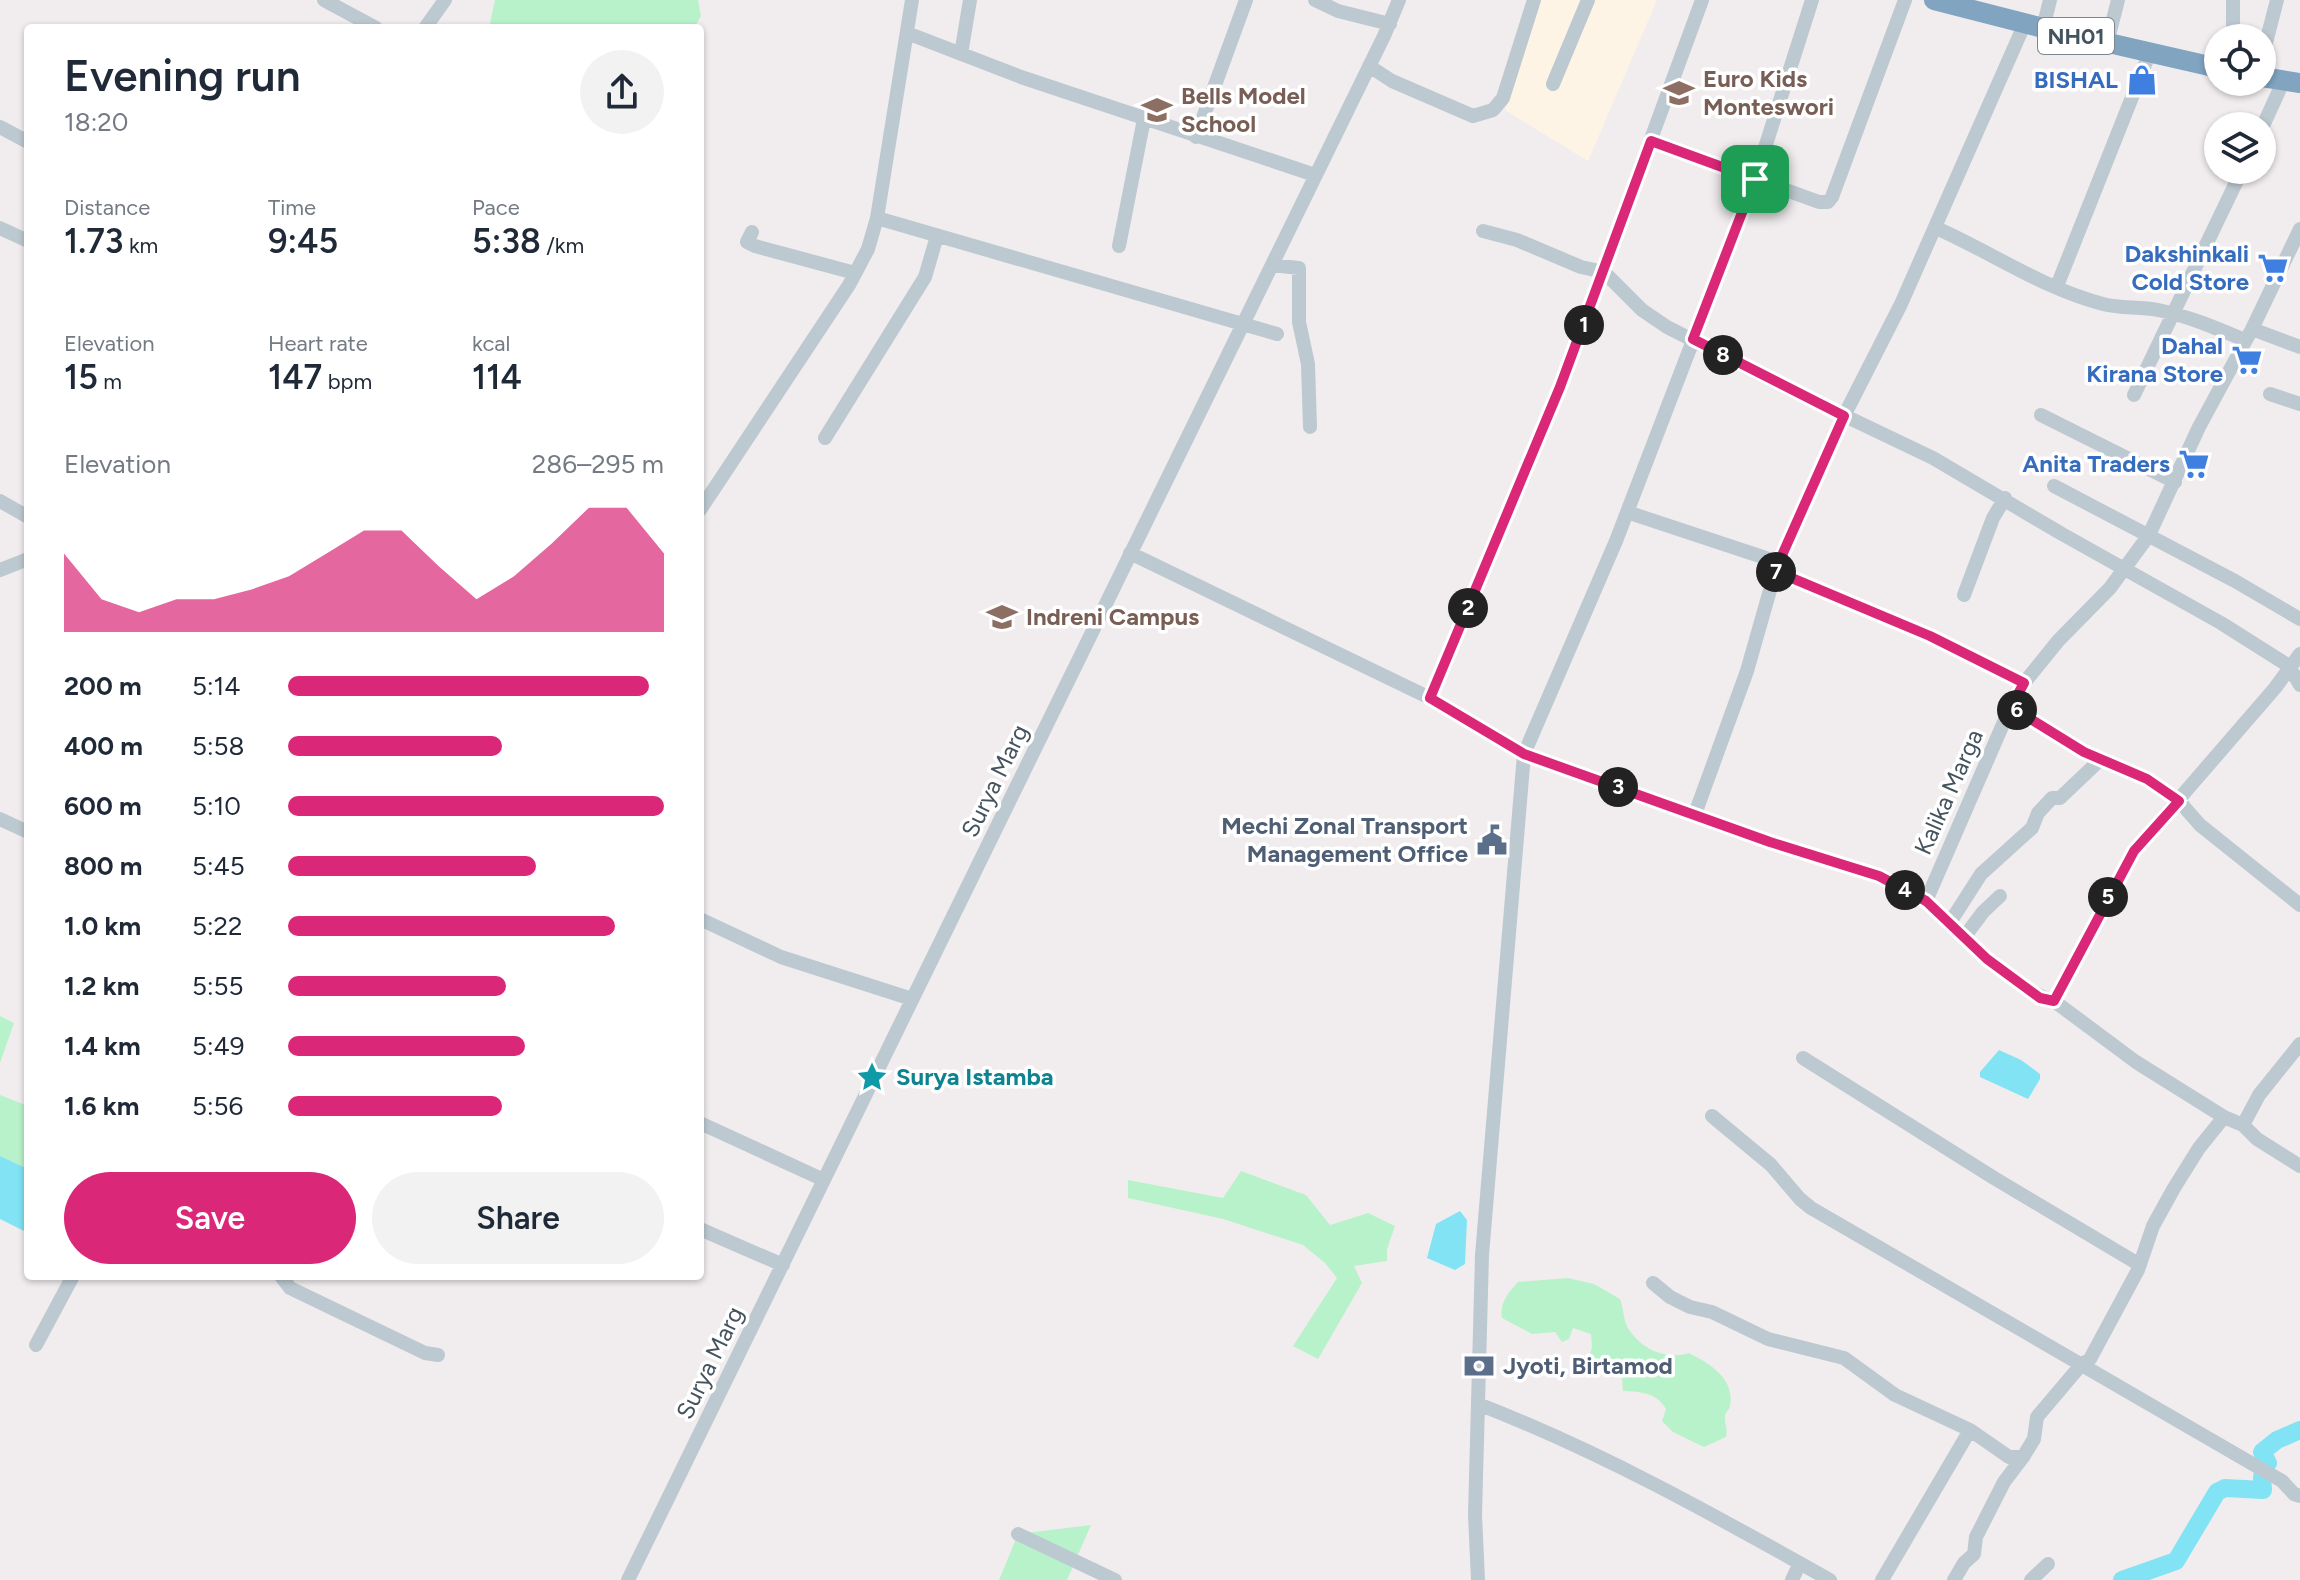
<!DOCTYPE html>
<meta charset="utf-8">
<style>
body{margin:0;font-family:Figtree,sans-serif;background:#f2f2f3;color:#1f2937;height:100vh;display:flex;flex-direction:column;font-size:30px;white-space:nowrap}
*{box-sizing:border-box;margin:0}
p{font-size:26px;color:#747a83}
.icon{flex:none;width:44px;height:44px;fill:none;stroke:currentColor;stroke-width:2;stroke-linecap:round;stroke-linejoin:round}
.map{position:relative;flex:1;overflow:hidden}
.panel{position:absolute;left:24px;top:24px;width:680px;height:1256px;display:flex;flex-direction:column;background:#fff;border-radius:8px;box-shadow:0 2px 6px #0004}
.panel>*{flex:none}
.tools{position:absolute;left:2204px;top:24px;display:grid;gap:16px}
.tools a{display:grid;place-items:center;width:72px;height:72px;border-radius:50%;background:#fff;box-shadow:0 2px 6px #0004;font-size:40px}
.pin{position:absolute;display:grid;place-items:center;width:68px;height:68px;color:#fff;margin:-34px;border-radius:16px;box-shadow:0 4px 12px #0006}
.km{position:absolute;width:40px;height:40px;margin:-20px;border-radius:50%;background:#222;color:#fff;font-size:22px;line-height:40px;text-align:center}
.round{display:grid;place-items:center;flex:none;width:84px;height:84px;border-radius:42px;background:#f2f2f3}
.headline{display:flex;align-items:center;justify-content:space-between;height:136px;padding:0 40px}
h1{font-size:44px;font-weight:600;line-height:60px}
.metrics{display:grid;grid-template-columns:repeat(3,1fr);gap:12px;height:136px;padding:8px 40px}
.metrics div{display:grid;align-content:center}
.metrics b{font-size:34px;font-weight:600}
.metrics small{font-size:22px;font-weight:400}
.metrics p{font-size:22px}
.chart{height:224px;padding:16px 40px}
.chart p{display:flex;justify-content:space-between}
.chart svg{width:100%;height:144px;margin-top:8px;fill:#db2777;opacity:.7}
.button{display:flex;gap:16px;margin-top:auto;padding:16px 40px}
.button a{flex:1;height:92px;border-radius:48px;background:#db2777;color:#fff;font-size:32px;font-weight:600;line-height:92px;text-align:center}
.button a+a{background:#f2f2f3;color:#1f2937}
ul{padding:0 40px;list-style:none;font-size:26px}
li{display:grid;grid-template-columns:128px 96px 1fr;align-items:center;height:60px}
li i{height:20px;border-radius:10px;background:#db2777}
.map>svg:first-child{display:block}
.commercial{fill:#fdf4e5}
.green{fill:#b8f2ca}
.water{fill:#81e3f3}
.lines{fill:none;stroke-linecap:round;stroke-linejoin:round}
.river{stroke:#81e3f3;stroke-width:18}
.minor{stroke:#bdc9d1;stroke-width:14}
.highway{stroke:#81a4c1;stroke-width:20}
.route-casing{stroke:#fff;stroke-width:16}
.route{stroke:#db2777;stroke-width:10}
.labels{text-anchor:middle;stroke-width:7;stroke-linejoin:round;paint-order:stroke}
.shield{fill:#fff;stroke:#7c878e;stroke-width:2}
.shield-label{font-size:22px;font-weight:bold;fill:#44535d}
.education-label{font-size:24px;font-weight:bold;fill:#785e54;stroke:#fff;text-anchor:start}
.shop-label{font-size:24px;font-weight:bold;fill:#366cbe;stroke:#fff;text-anchor:end}
.street-label{font-size:24px;fill:#44535d;stroke:#fff}
.service-label{font-size:24px;font-weight:bold;fill:#4e5e75;stroke:#fff;text-anchor:end}
.culture-label{font-size:24px;font-weight:bold;fill:#0d838f;stroke:#fff;text-anchor:start}
</style>
<div class="map">
<svg width="2300" height="1580" viewBox="0 0 2300 1580">
<rect width="100%" height="100%" fill="#f1edee"/>
<path class="commercial" d="M1540,0H1657L1588,161L1505,110Z"/>
<path class="green" d="M495,0H698L701,16L694,28H489Z
M0,1016L14,1023L0,1063Z
M0,1095L28,1106V1169L0,1156Z
M1241,1171L1306,1195L1330,1225L1368,1213L1395,1226L1387,1249V1261L1354,1266L1362,1283L1318,1359L1293,1346L1337,1278L1325,1263L1303,1245L1223,1219L1128,1198V1180L1223,1198Z
M1568,1278L1594,1284L1620,1299C1624,1309 1623,1323 1630,1331C1643,1350 1667,1360 1689,1353C1710,1364 1735,1378 1730,1406C1728,1413 1725,1410 1725,1418C1725,1426 1728,1429 1726,1437L1704,1447L1673,1432L1662,1421L1666,1409C1656,1392 1641,1392 1623,1391L1621,1363L1614,1360L1596,1361L1590,1354L1592,1347L1591,1334L1573,1328L1569,1339L1562,1342L1555,1332L1532,1334L1502,1318C1499,1303 1509,1292 1518,1282Z
M1091,1525L1067,1580H999L1018,1534Z"/>
<path class="water" d="M1999,1050L2021,1060L2040,1074V1079L2028,1099L1980,1077V1072Z
M0,1156L28,1169V1233L0,1219Z
M1460,1211L1467,1220L1465,1264L1455,1270L1427,1258L1436,1224Z"/>
<g class="lines">
<path class="river" d="M2268,1463L2262,1452L2277,1440L2300,1430
M2122,1580L2176,1561L2217,1492L2225,1488L2263,1490L2262,1477"/>
<path class="minor" d="M324,0L376,28
M1315,0L1338,11L1390,24
M425,28L445,0
M2043,28L2050,0
M907,33L1021,77L1315,175
M2233,38V0
M2107,43L2118,0
M961,54L970,0
M2262,58L2277,0
M1369,66L1392,81L1473,116L1493,110L1503,98L1534,0
M1553,84L1588,0
M0,127L28,142
M2262,128L2284,80
M1196,137L1246,0
M1651,141L1819,202H1828L1832,197L1905,0
M877,218L1277,334
M0,228L28,241
M1936,228C1991,252 2044,289 2103,304C2121,309 2140,306 2158,310C2188,316 2216,328 2245,340
M2300,229L2252,329L2199,427L2149,535L2110,588L2058,641L2024,683L2007,715L1926,901C1953,928 2019,993 2054,1001L2136,1062L2224,1117L2243,1125L2257,1139L2300,1166
M1483,231L1517,240L1581,267L1604,272L1642,310L1667,327L1797,393L1933,458L2062,534L2221,623L2289,666L2300,685
M752,232L747,242L755,246L855,273
M1119,246L1144,119
M1272,265L1299,268V322L1308,364L1310,427
M2057,286L2150,52
M2252,329L2300,347
M2270,394L2300,404
M2134,395L2242,170
M2041,415L2175,482
M825,438L925,277L937,236
M2054,486L2235,581L2300,619
M0,501L28,517
M700,510L849,285L868,249L877,218L912,0
M1627,512L1778,562
M1130,553L1430,698L1524,754L1770,842L1879,876L1926,901
M0,570L28,559
M1775,571L1930,636L2024,683
M1964,595L1993,518L2005,498
M1430,698L1560,387L1702,0
M2011,707L2084,752L2147,779L2179,801L2200,825L2300,905
M1695,814L1747,671L1778,562L1844,416L1901,304L2025,23
M0,819L28,832
M700,919L781,957L912,999
M1949,924L1981,874L2032,828L2038,813L2052,798H2060L2101,759
M1965,936L1983,912L2000,896
M2054,1001L2134,851L2275,688L2300,654
M1803,1058L1994,1178L2140,1265
M1712,1116L1771,1165L1800,1199L1811,1208L2282,1481L2294,1494L2300,1496
M700,1123L824,1180
M2243,1125L2259,1095L2300,1044
M700,1229L783,1265
M281,1276L290,1288L425,1353L438,1355
M1653,1283L1670,1297L1690,1307L1712,1312L1768,1339L1844,1358L1895,1395L1970,1430L2009,1457H2023L2034,1439L2037,1417L2081,1365L2090,1359L2138,1270L2153,1226L2174,1188L2199,1148L2224,1117
M36,1345L73,1276
M1478,1404C1600,1451 1716,1516 1830,1580
M1018,1534L1115,1580
M628,1580L1384,36L1399,0
M1478,1580L1475,1515L1482,1255L1524,754L1616,541L1755,179L1812,0
M1792,1580L1800,1563
M1882,1580L1970,1430
M1954,1580L1964,1563L1974,1554L1976,1537L2004,1482L2023,1457
M2031,1580L2048,1564"/>
<path class="highway" d="M1934,0L2043,28L2218,68
M2262,77L2300,83"/>
</g>
<g class="lines">
<g class="route-casing">
<path id="route" d="M1651,141L1755,179L1693,339L1844,416L1775,571L1930,636L2024,683L2011,707L2084,752L2147,779L2179,801L2134,851L2054,1001L2040,998L1987,959L1926,901L1879,876L1770,842L1524,754L1430,698L1560,387Z"/>
</g>
<use href="#route" class="route"/>
</g>
<defs>
<g id="shop-bare" transform="scale(2.4)"><path d="M-5-2.5h2.3a2.7 3.5 0 0 1 5.4 0H5L5.5 6h-11ZM-1.5-2.5h3a1.5 2.3 0 0 0-3 0Z" fill="#3f7fe0" stroke="#fff" stroke-width="2.5" paint-order="stroke"/></g>
<g id="school-bare" transform="scale(2.4)"><path d="M0-5L7-2L0 1L-7-2ZM-4 1L0 2.5L4 1V4Q0 6-4 4Z" fill="#8d6e63" stroke="#fff" stroke-width="2.5" paint-order="stroke"/></g>
<g id="supermarket-bare" transform="scale(2.4)"><path d="M-6-5.5h2.5l.6 2H6L4.5 2H-2.5L-4.4-4H-6ZM-1.5 3.2a1.3 1.3 0 1 0 .1 0ZM3 3.2a1.3 1.3 0 1 0 .1 0Z" fill="#3f7fe0" stroke="#fff" stroke-width="2.5" paint-order="stroke"/></g>
<g id="university-bare" transform="scale(2.4)"><path d="M0-5L7-2L0 1L-7-2ZM-4 1L0 2.5L4 1V4Q0 6-4 4Z" fill="#8d6e63" stroke="#fff" stroke-width="2.5" paint-order="stroke"/></g>
<g id="civic-bare" transform="scale(2.4)"><path d="M-.6-6.5H3V-4.5H.6V-3L4-1V1h2V6H-6V1h2V-1L-.6-3ZM-1.2 2.5V6h2.4V2.5Z" fill="#5c6f8a" stroke="#fff" stroke-width="2.5" paint-order="stroke"/></g>
<g id="sight-bare" transform="scale(2.4)"><path d="M0-6L1.8-2.2L6-1.7L2.9 1.2L3.7 5.4L0 3.3L-3.7 5.4L-2.9 1.2L-6-1.7L-1.8-2.2Z" fill="#0f9aa8" stroke="#fff" stroke-width="2.5" paint-order="stroke"/></g>
<g id="bank-bare" transform="scale(2.4)"><path d="M-6-4H6V4H-6ZM0-2.3a2.3 2.3 0 1 0 0 4.6a2.3 2.3 0 1 0 0-4.6Z" fill="#5c6f8a" stroke="#fff" stroke-width="2.5" paint-order="stroke"/></g>
</defs>
<g fill-rule="evenodd">
<use href="#shop-bare" x="2142" y="80"/>
<use href="#school-bare" x="1679" y="93"/>
<use href="#school-bare" x="1157" y="110"/>
<use href="#supermarket-bare" x="2273" y="268"/>
<use href="#supermarket-bare" x="2247" y="360"/>
<use href="#supermarket-bare" x="2194" y="464"/>
<use href="#university-bare" x="1002" y="617"/>
<use href="#civic-bare" x="1492" y="840"/>
<use href="#sight-bare" x="872" y="1077"/>
<use href="#bank-bare" x="1479" y="1366"/>
</g>
<g class="labels">
<rect class="shield" x="2038" y="18" width="76" height="36" rx="6"/>
<g class="shield-label">
<text x="2076" y="44">NH01</text>
</g>
<g class="education-label">
<text x="1703" y="87">Euro Kids<tspan x="1703" dy="28">Monteswori</tspan></text>
<text x="1181" y="104">Bells Model<tspan x="1181" dy="28">School</tspan></text>
<text x="1026" y="625">Indreni Campus</text>
</g>
<g class="shop-label">
<text x="2118" y="88">BISHAL</text>
<text x="2249" y="262">Dakshinkali<tspan x="2249" dy="28">Cold Store</tspan></text>
<text x="2223" y="354">Dahal<tspan x="2223" dy="28">Kirana Store</tspan></text>
<text x="2170" y="472">Anita Traders</text>
</g>
<g class="street-label">
<text transform="translate(995 781) rotate(-64)" y="8">Surya Marg</text>
<text transform="translate(1949 792) rotate(-66)" y="8">Kalika Marga</text>
<text transform="translate(710 1363) rotate(-64)" y="8">Surya Marg</text>
</g>
<g class="service-label">
<text x="1468" y="834">Mechi Zonal Transport<tspan x="1468" dy="28">Management Office</tspan></text>
<text x="1503" y="1374" text-anchor="start">Jyoti, Birtamod</text>
</g>
<g class="culture-label">
<text x="896" y="1085">Surya Istamba</text>
</g>
</g>
</svg>
<div class="tools">
<a><svg class="icon" aria-label="locate" viewBox="0 0 24 24"><circle cx="12" cy="12" r="6"/><path d="M12 2v4M12 18v4M2 12h4M18 12h4"/></svg></a>
<a><svg class="icon" aria-label="layers" viewBox="0 0 24 24"><path d="M12 4l9 5-9 5-9-5zM3 14l9 5 9-5"/></svg></a>
</div>
<div class="pin" style="left:1755px;top:179px;background:#1e9e55"><svg class="icon" aria-label="arrive" viewBox="0 0 24 24"><path d="M6 21V4h12l-3 4 3 4H6"/></svg></div>
<b class="km" style="left:1584px;top:325px">1</b>
<b class="km" style="left:1468px;top:608px">2</b>
<b class="km" style="left:1618px;top:787px">3</b>
<b class="km" style="left:1905px;top:890px">4</b>
<b class="km" style="left:2108px;top:897px">5</b>
<b class="km" style="left:2017px;top:710px">6</b>
<b class="km" style="left:1776px;top:572px">7</b>
<b class="km" style="left:1723px;top:355px">8</b>
<section class="panel">
<div class="headline"><div><h1>Evening run</h1><p>18:20</p></div><a class="round"><svg class="icon" aria-label="share" viewBox="0 0 24 24"><path d="M12 15V3M7 8l5-5 5 5M5 13v7h14v-7"/></svg></a></div>
<div class="metrics">
<div><p>Distance</p><b>1.73<small> km</small></b></div>
<div><p>Time</p><b>9:45</b></div>
<div><p>Pace</p><b>5:38<small> /km</small></b></div>
</div>
<div class="metrics">
<div><p>Elevation</p><b>15<small> m</small></b></div>
<div><p>Heart rate</p><b>147<small> bpm</small></b></div>
<div><p>kcal</p><b>114</b></div>
</div>
<div class="chart"><p><span>Elevation</span>286–295 m</p>
<svg viewBox="0 0 160 44" preserveAspectRatio="none"><path d="M0 44V20L10 34L20 38L30 34L40 34L50 31L60 27L70 20L80 13L90 13L100 24L110 34L120 27L130 17L140 6L150 6L160 20V44z"/></svg>
</div>
<ul>
<li><b>200 m</b>5:14<i style="width:96%"></i></li>
<li><b>400 m</b>5:58<i style="width:57%"></i></li>
<li><b>600 m</b>5:10<i style="width:100%"></i></li>
<li><b>800 m</b>5:45<i style="width:66%"></i></li>
<li><b>1.0 km</b>5:22<i style="width:87%"></i></li>
<li><b>1.2 km</b>5:55<i style="width:58%"></i></li>
<li><b>1.4 km</b>5:49<i style="width:63%"></i></li>
<li><b>1.6 km</b>5:56<i style="width:57%"></i></li>
</ul>
<div class="button"><a>Save</a><a>Share</a></div>
</section>
</div>
